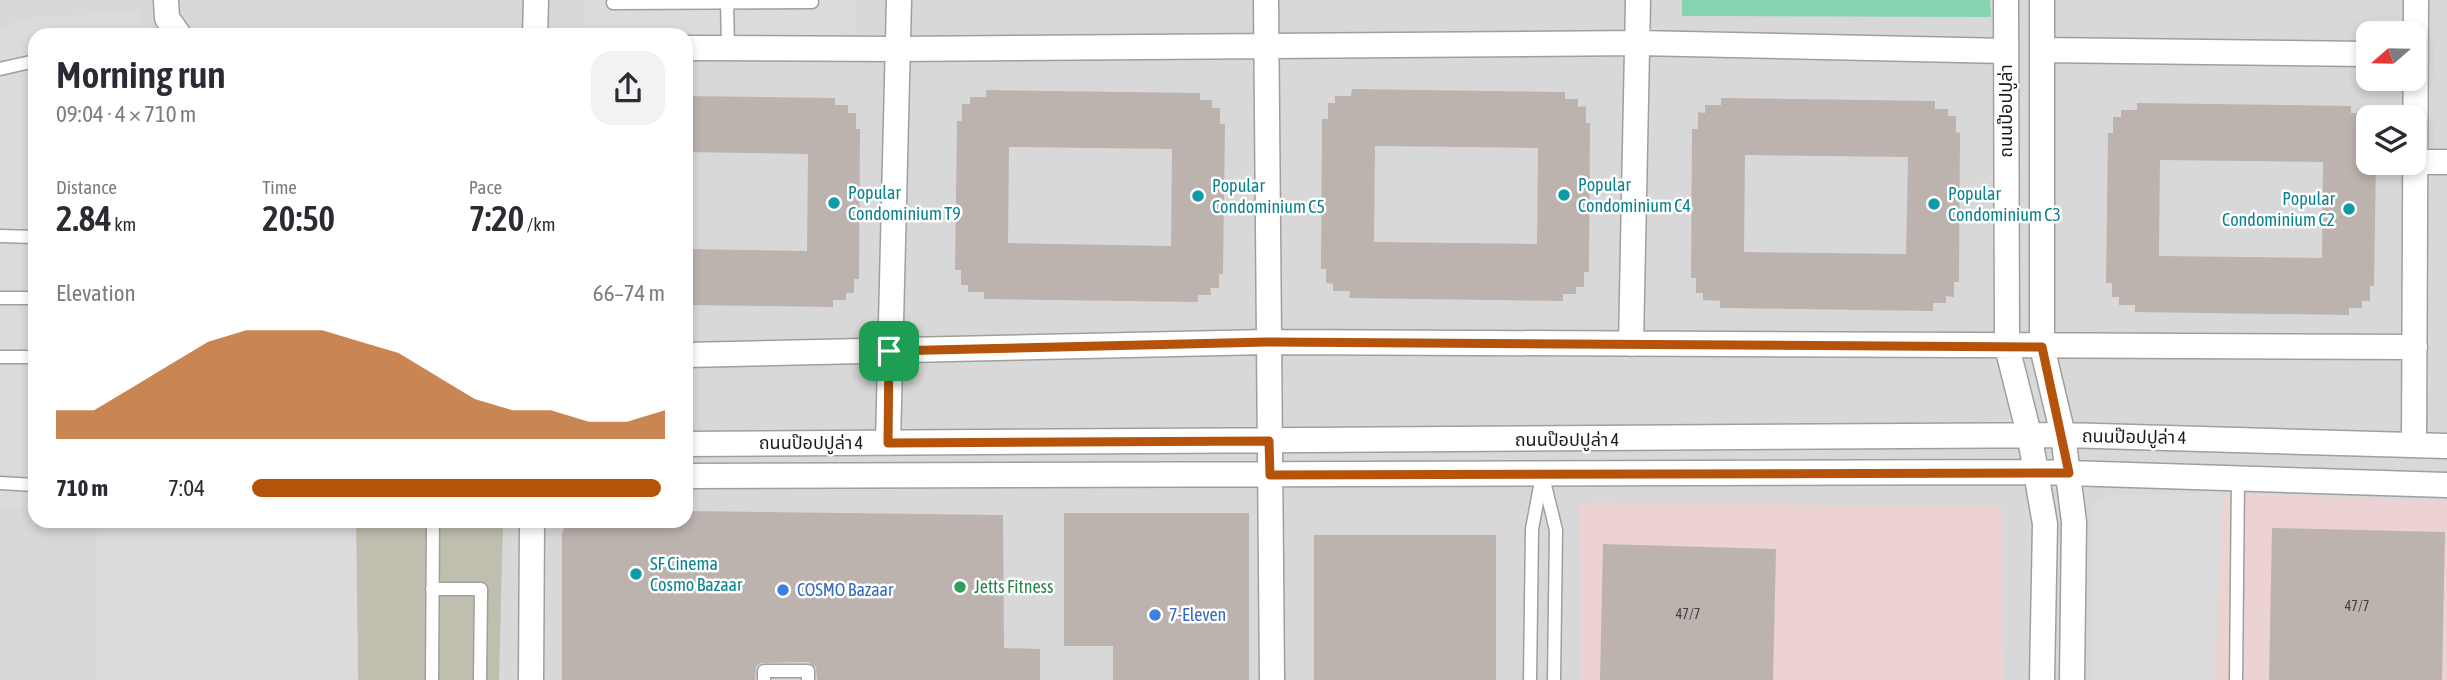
<!DOCTYPE html>
<meta charset="utf-8">
<style>
body{margin:0;font-family:"Asap Condensed","Noto Sans Thai",sans-serif;background:#f2f2f3;color:#2b2b33;height:100vh;display:flex;flex-direction:column;font-size:26px;white-space:nowrap}
*{box-sizing:border-box;margin:0}
p{font-size:23px;color:#7c7c81}
.icon{flex:none;width:38px;height:38px;fill:none;stroke:currentColor;stroke-width:2;stroke-linecap:round;stroke-linejoin:round}
.map{position:relative;flex:1;overflow:hidden}
.drawer{position:absolute;left:28px;top:28px;width:665px;height:500px;display:flex;flex-direction:column;background:#fff;border-radius:21px;box-shadow:0 4px 10px #0003}
.drawer>*{flex:none}
.needle{width:46px;rotate:250deg}
.buttons{position:absolute;left:2356px;top:21px;display:grid;gap:14px}
.buttons a{display:grid;place-items:center;width:70px;height:70px;border-radius:14px;background:#fff;box-shadow:0 4px 10px #0003;font-size:35px}
.pin{position:absolute;display:grid;place-items:center;width:60px;height:60px;color:#fff;margin:-30px;border-radius:14px;box-shadow:0 4px 10px #0006}
.round{display:grid;place-items:center;flex:none;width:74px;height:74px;border-radius:21px;background:#f2f2f3}
.headline{display:flex;align-items:center;justify-content:space-between;height:119px;padding:0 28px}
h1{font-size:38px;font-weight:600;line-height:52px}
.figures{display:grid;grid-template-columns:repeat(3,1fr);gap:10px;height:119px;padding:7px 28px}
.figures div{display:grid;align-content:center}
.figures b{font-size:35px;font-weight:600}
.figures small{font-size:19px;font-weight:400}
.figures p{font-size:19px}
.chart{height:196px;padding:14px 28px}
.chart p{display:flex;justify-content:space-between}
.chart svg{width:100%;height:126px;margin-top:7px;fill:#b45309;opacity:.7}
ul{padding:0 28px;list-style:none;font-size:23px}
li{display:grid;grid-template-columns:112px 84px 1fr;align-items:center;height:52px}
li i{height:18px;border-radius:9px;background:#b45309}
.map>svg:first-child{display:block}
.residential{fill:#d9d8d8;fill-rule:evenodd}
.commercial{fill:#ecd2d2}
.construction{fill:#c0beae}
.pitch{fill:#85d5b1}
.parking{fill:#dbdbdb}
.building{fill:#bcb3af;fill-rule:evenodd}
.lines{fill:none;stroke-linecap:round;stroke-linejoin:round}
.service-casing{stroke:#9f9f9f;stroke-width:15}
.minor-casing{stroke:#9f9f9f;stroke-width:27}
.service{stroke:#fff;stroke-width:12}
.minor{stroke:#fff;stroke-width:24}
.route-casing{stroke:#fff;stroke-width:14}
.route{stroke:#b45309;stroke-width:9}
.culture-dot{fill:#0f9aa8;stroke:#fff;stroke-width:2.5}
.leisure-dot{fill:#2e9e5b;stroke:#fff;stroke-width:2.5}
.shop-dot{fill:#3f7fe0;stroke:#fff;stroke-width:2.5}
.labels{text-anchor:middle;stroke-width:5;stroke-linejoin:round;paint-order:stroke}
.number-label{font-size:14px;fill:#434140}
.street-label{font-size:18px;fill:#1b1b1b;stroke:#fff}
.culture-label{font-size:18px;fill:#0d838f;stroke:#fff;text-anchor:start}
.leisure-label{font-size:18px;fill:#27864d;stroke:#fff;text-anchor:start}
.shop-label{font-size:18px;fill:#366cbe;stroke:#fff;text-anchor:start}
</style>
<div class="map">
<svg width="2447" height="680" viewBox="0 0 2447 680">
<rect width="100%" height="100%" fill="#ece8e2"/>
<path class="residential" d="M0,0H2447V680H0ZM2368,33H2413V79H2368ZM35,35H686V522H35ZM2368,117H2413V163H2368Z"/>
<path class="commercial" d="M2223,493L2447,501V680H2090L2093,508L2107,495Z
M1580,503L2001,506L2003,680H1581Z"/>
<path class="construction" d="M356,522H503L499,680H358Z"/>
<path class="pitch" d="M1682,0H1990L1991,17L1682,16Z"/>
<path class="parking" d="M585,0H856V37L585,33Z
M138,11L148,35H35V507H0V33L15,19Z
M2223,493L2215,680H2090L2093,508L2107,495Z
M97,522H356L358,680H96Z"/>
<path class="building" d="M1352,89L1565,92V99H1578V107L1586,106V123H1590L1589,272H1584V287H1576V294H1563V301L1349,298L1350,291H1333V284L1326,283V269H1321L1322,119H1328V103H1335V96H1351ZM1375,146L1538,148L1537,244L1374,242Z
M986,90L1200,93V100H1212V108H1220V124H1225L1223,274H1219V288H1210L1211,295H1198V302L984,299V292H968V285H961V270H955L957,121H962V104H970V97H986ZM1009,147L1172,149L1171,246L1008,243Z
M686,96L835,98V105H848V113H856V129H860L859,279H854V293H846V300H833V307L686,305V249L807,251L808,154L686,152Z
M1721,98L1935,101V109H1948V116H1956V132L1960,133L1959,282H1954V297L1946,296V303H1933V311L1720,308V301L1703,300V293H1696V278H1691L1692,129H1698V112L1705,113V105H1721ZM1745,155L1908,157L1906,254L1744,252Z
M2137,103L2351,106V113H2363V120H2368V163H2376L2374,286H2370V301H2362V308H2349V315L2135,312V305H2119V297H2112V283H2106L2108,133H2113V117H2121V110H2137ZM2160,160L2323,162L2322,258L2159,256Z
M686,511L1003,515L1004,648L1040,649V680H817L816,667L808,662L760,663L756,667L755,680H562V533L567,522H686Z
M1064,513H1249V680H1113V646H1064Z
M2272,528L2445,532L2442,680H2269Z
M1314,535H1496V680H1314Z
M1603,544L1776,549L1773,680H1600Z"/>
<g class="lines">
<g class="service-casing">
<path id="service" d="M727,0L728,48
M613,3L812,2
M0,69L35,61
M0,236L35,237
M0,298H35
M0,357H35
M1542,473L1556,530L1554,680
M0,483L35,485
M432,589H481L480,680
M432,680L433,522
M764,680V671H808V680
M1530,680L1532,529L1541,481
M2236,680L2238,478"/>
</g>
<g class="minor-casing">
<path id="minor" d="M166,0L167,18L179,35
M1266,0L1272,680
M2006,0L2007,347L2030,438L2045,524L2042,680
M2042,0V347L2063,435L2074,522L2072,680
M535,35L536,0
M686,48L898,49L1638,43L2006,51
M2043,50L2368,54
M2416,162H2447
M1631,344L1638,0
M686,355L1267,342L2415,347
M888,443L899,0
M686,444L2063,435L2447,446
M2414,444L2416,0
M686,476L2037,472L2447,485
M531,680L532,522"/>
</g>
<use href="#service" class="service"/>
<use href="#minor" class="minor"/>
</g>
<g class="lines">
<g class="route-casing">
<path id="route" d="M1267,342L2042,347L2069,473L1270,475L1269,441L888,443L889,351Z"/>
</g>
<use href="#route" class="route"/>
</g>
<g class="culture-dot">
<circle cx="1564" cy="195" r="7"/>
<circle cx="1198" cy="196" r="7"/>
<circle cx="834" cy="203" r="7"/>
<circle cx="1934" cy="204" r="7"/>
<circle cx="2349" cy="209" r="7"/>
<circle cx="636" cy="574" r="7"/>
</g>
<circle class="leisure-dot" cx="960" cy="587" r="7"/>
<g class="shop-dot">
<circle cx="783" cy="590" r="7"/>
<circle cx="1155" cy="615" r="7"/>
</g>
<g class="labels">
<g class="number-label">
<text x="2357" y="611">47/7</text>
<text x="1688" y="619">47/7</text>
</g>
<g class="street-label">
<text transform="translate(2006 111) rotate(-90)" y="6">ถนนป๊อปปูล่า</text>
<text transform="translate(2134 437) rotate(1)" y="6">ถนนป๊อปปูล่า 4</text>
<text x="1567" y="446">ถนนป๊อปปูล่า 4</text>
<text x="811" y="449">ถนนป๊อปปูล่า 4</text>
</g>
<g class="culture-label">
<text x="1578" y="191">Popular<tspan x="1578" dy="21">Condominium C4</tspan></text>
<text x="1212" y="192">Popular<tspan x="1212" dy="21">Condominium C5</tspan></text>
<text x="848" y="199">Popular<tspan x="848" dy="21">Condominium T9</tspan></text>
<text x="1948" y="200">Popular<tspan x="1948" dy="21">Condominium C3</tspan></text>
<text x="2335" y="205" text-anchor="end">Popular<tspan x="2335" dy="21">Condominium C2</tspan></text>
<text x="650" y="570">SF Cinema<tspan x="650" dy="21">Cosmo Bazaar</tspan></text>
</g>
<g class="leisure-label">
<text x="974" y="593">Jetts Fitness</text>
</g>
<g class="shop-label">
<text x="797" y="596">COSMO Bazaar</text>
<text x="1169" y="621">7-Eleven</text>
</g>
</g>
</svg>
<div class="buttons">
<a><svg class="needle" viewBox="-14 -14 28 28"><path d="M0-13l5 13h-10z" fill="#e53935"/><path d="M0 13l5-13h-10z" fill="#7c7c81"/></svg></a>
<a><svg class="icon" aria-label="layers" viewBox="0 0 24 24"><path d="M12 4l9 5-9 5-9-5zM3 14l9 5 9-5"/></svg></a>
</div>
<div class="pin" style="left:889px;top:351px;background:#1e9e55"><svg class="icon" aria-label="arrive" viewBox="0 0 24 24"><path d="M6 21V4h12l-3 4 3 4H6"/></svg></div>
<section class="drawer">
<div class="headline"><div><h1>Morning run</h1><p>09:04 · 4 × 710 m</p></div><a class="round"><svg class="icon" aria-label="share" viewBox="0 0 24 24"><path d="M12 15V3M7 8l5-5 5 5M5 13v7h14v-7"/></svg></a></div>
<div class="figures">
<div><p>Distance</p><b>2.84<small> km</small></b></div>
<div><p>Time</p><b>20:50</b></div>
<div><p>Pace</p><b>7:20<small> /km</small></b></div>
</div>
<div class="chart"><p><span>Elevation</span>66–74 m</p>
<svg viewBox="0 0 160 44" preserveAspectRatio="none"><path d="M0 44V34L10 34L20 26L30 18L40 10L50 6L60 6L70 6L80 10L90 14L100 22L110 30L120 34L130 34L140 38L150 38L160 34V44z"/></svg>
</div>
<ul>
<li><b>710 m</b>7:04<i style="width:99%"></i></li>
</ul>
</section>
</div>
